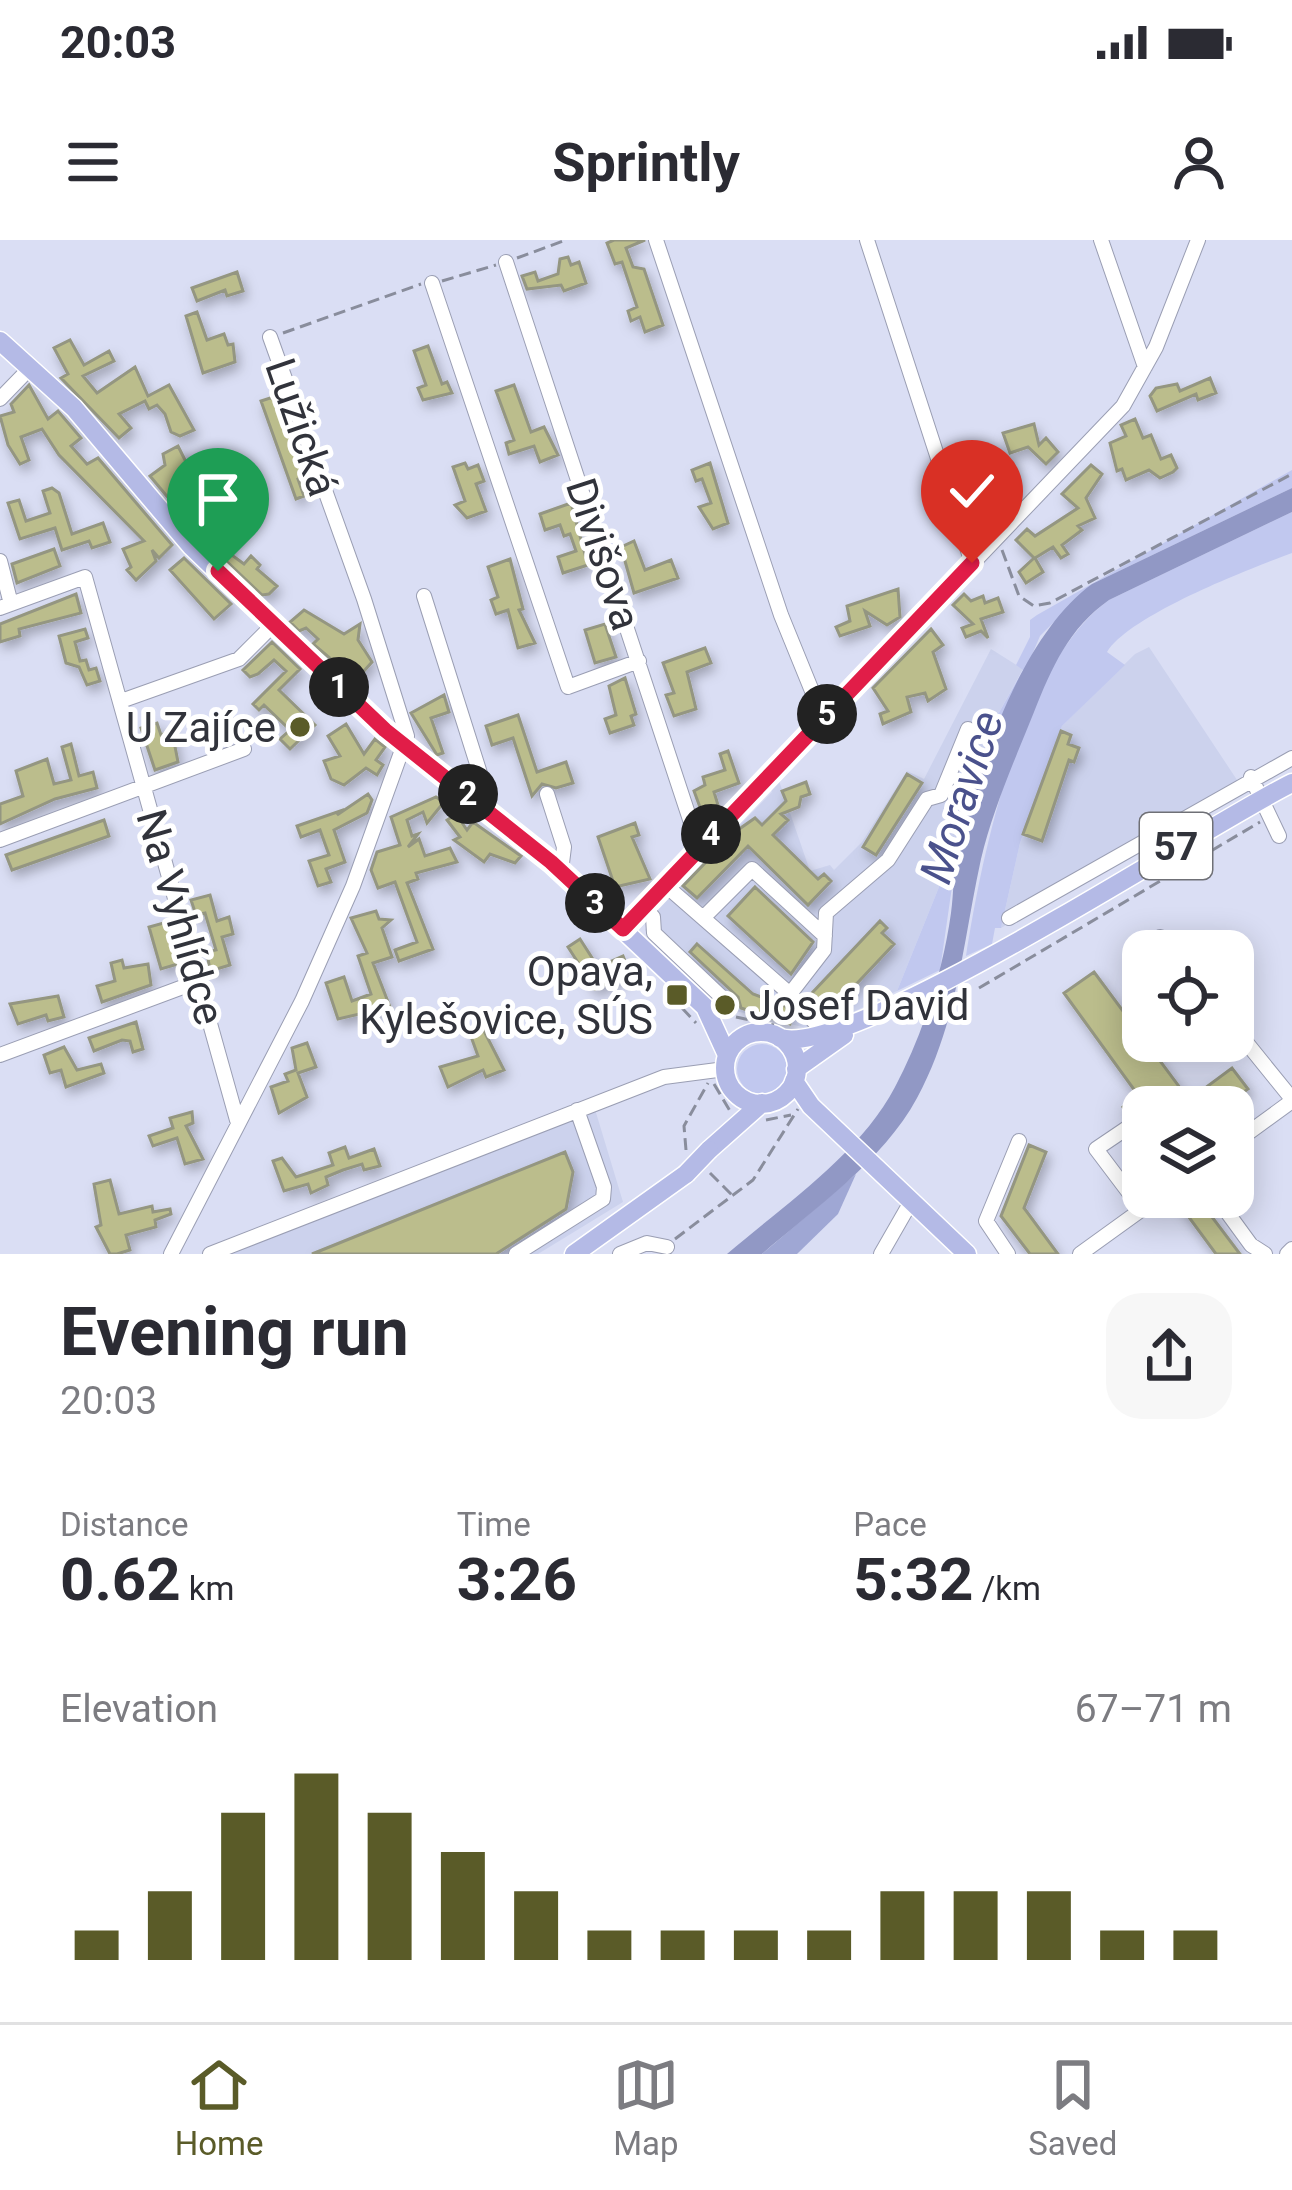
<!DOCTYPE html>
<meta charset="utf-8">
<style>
body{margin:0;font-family:Roboto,sans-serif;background:#f7f7f7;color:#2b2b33;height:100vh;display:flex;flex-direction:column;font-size:45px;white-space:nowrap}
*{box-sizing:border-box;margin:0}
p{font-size:39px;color:#7c7c81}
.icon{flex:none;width:66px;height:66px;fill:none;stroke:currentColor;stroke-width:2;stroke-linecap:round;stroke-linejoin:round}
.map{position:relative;height:1014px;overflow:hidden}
.side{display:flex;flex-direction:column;background:#fff;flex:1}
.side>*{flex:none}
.fabs{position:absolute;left:1122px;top:690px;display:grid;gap:24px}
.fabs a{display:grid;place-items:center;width:132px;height:132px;border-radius:24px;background:#fff;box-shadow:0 6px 30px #0003;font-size:60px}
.pin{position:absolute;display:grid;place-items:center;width:102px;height:102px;color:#fff;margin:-123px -51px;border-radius:50% 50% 50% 0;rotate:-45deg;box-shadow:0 0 12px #0007}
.pin .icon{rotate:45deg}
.km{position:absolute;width:60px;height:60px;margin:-30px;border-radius:50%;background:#222;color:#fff;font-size:33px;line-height:60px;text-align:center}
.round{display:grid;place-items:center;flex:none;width:126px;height:126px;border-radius:36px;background:#f7f7f7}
.headline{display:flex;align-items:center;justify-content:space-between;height:204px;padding:0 60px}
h1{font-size:66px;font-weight:700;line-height:90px}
.metrics{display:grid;grid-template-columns:repeat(3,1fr);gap:18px;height:204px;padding:12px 60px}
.metrics div{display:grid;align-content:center}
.metrics b{font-size:60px;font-weight:700}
.metrics small{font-size:33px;font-weight:400}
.metrics p{font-size:33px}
.chart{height:336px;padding:24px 60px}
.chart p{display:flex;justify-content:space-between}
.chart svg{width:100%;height:216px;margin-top:12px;stroke:#5a5b28;stroke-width:6}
.status{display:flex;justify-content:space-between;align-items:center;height:84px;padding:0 60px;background:#fff;direction:ltr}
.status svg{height:33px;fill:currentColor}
header{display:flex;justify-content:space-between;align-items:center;height:156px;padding:0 60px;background:#fff;font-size:54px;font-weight:700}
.menu{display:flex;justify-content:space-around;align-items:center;height:168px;border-top:3px solid #e1e1e2;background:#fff;font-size:33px;color:#7c7c81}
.menu a{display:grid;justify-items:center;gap:6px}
.menu .current{color:#5a5b28}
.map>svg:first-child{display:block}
.built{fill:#ccd2ed}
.green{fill:#c1c8ef}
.forest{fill:#9fa7d4}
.water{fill:#9198c5}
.building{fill:#bbbd8c;stroke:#949681;stroke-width:3;filter:url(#shadow)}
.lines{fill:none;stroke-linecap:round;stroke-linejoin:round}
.minor-casing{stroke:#9a9eb3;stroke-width:16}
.major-casing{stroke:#fff;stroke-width:21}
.path{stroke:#898d9c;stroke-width:3;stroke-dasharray:12 6;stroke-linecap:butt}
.minor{stroke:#fff;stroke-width:14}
.major{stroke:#b4bae6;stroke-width:18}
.major-bridge-casing{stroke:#fff;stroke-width:21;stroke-linecap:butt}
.major-bridge{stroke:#b4bae6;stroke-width:18}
.route-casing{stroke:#fff;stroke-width:24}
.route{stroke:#e11d48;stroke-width:15}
.poi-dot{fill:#5a5b28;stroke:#fff;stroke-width:4.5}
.labels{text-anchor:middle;stroke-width:10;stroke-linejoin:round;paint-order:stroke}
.shield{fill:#fff;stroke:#6f7076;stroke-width:3}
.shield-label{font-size:39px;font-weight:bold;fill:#31333b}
.street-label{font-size:42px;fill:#31333b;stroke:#fff}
.poi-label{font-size:42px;fill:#31333b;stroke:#fff;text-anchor:end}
.water-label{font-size:45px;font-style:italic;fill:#4a518c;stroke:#fff}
</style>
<div class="status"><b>20:03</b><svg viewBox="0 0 49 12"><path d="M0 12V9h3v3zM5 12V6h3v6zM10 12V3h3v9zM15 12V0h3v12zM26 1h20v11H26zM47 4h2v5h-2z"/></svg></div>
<header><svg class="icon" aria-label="menu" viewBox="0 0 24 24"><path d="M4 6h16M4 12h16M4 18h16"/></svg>Sprintly<svg class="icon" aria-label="person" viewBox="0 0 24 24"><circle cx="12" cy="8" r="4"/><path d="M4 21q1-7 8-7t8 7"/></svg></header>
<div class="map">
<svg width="1292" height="1014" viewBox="0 0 1292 1014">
<defs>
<filter id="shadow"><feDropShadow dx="3.5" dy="6" stdDeviation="6" flood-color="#0004"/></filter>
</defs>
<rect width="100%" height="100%" fill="#dadef4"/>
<path class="built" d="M1149,407L1243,549L1001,688L1020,603L1062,486L1135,414Z
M991,409L1023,429L992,485L939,647L897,751L815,790L727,769L645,690L659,669L772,552L768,545L777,535L810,631L830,625L834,630L862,602L907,531L924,539Z
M594,866L623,962L538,1014H221Z"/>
<path class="green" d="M1292,230V248L1092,344L1040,396L984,528L957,612L940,730L897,751L939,647L992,485L1023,430L1016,425L1030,397V380L1037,375Z
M1292,272V313C1249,329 1130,375 1107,412L1125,425L1062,486L1020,603L1001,688H995L992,704L966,716C982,613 1022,422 1109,360Z
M737 829a25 25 0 1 1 50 0a25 25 0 1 1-50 0Z"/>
<path class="forest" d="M856,934L838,974L797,1014H762Z"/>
<path class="water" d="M1292,248V272L1109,360C1069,388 1052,427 1034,472C1015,519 993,569 981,619C963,701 958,782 917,858C883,921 815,968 762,1014H727C784,965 860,914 895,847C923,794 943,731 951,673C954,652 953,629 958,609C979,525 1021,396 1092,344Z"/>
<path class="building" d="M614,0H645L626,8L633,27L644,29L663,85L645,92L640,77L631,81L628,71L637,67L622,22L615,24L607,3Z
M568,17L571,25L579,22L586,43L564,51L561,45L527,49L522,36L535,32L538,41L558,34L560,19Z
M237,32L243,51L227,56L225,50L197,61L192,48Z
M197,72L207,100L224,94L228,105L233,104L235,122L203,133L186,76Z
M70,100L84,125L109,111L114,121L83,136L97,153L135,127L148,156L169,145L194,190L180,196L171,192L165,174L157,165L149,169L145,161L119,174L131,188L119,198L61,138L68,134L54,108Z
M428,106L442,144L447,142L452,153L423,160L418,148L426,145L414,111Z
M1210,138L1216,153L1198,160L1196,154L1157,171L1150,156L1156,148L1177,144L1180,151Z
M29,145L48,179L58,171L81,198L71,206L87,224L98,218L172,305L159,318L152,310L156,321L136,340L127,330L131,327L123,309L144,301L59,215L42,189L21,197L29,220L20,224L8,205L0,176L14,172L11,164Z
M514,145L531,192L544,187L558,215L540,222L534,206L509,214L506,203L514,200L496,151Z
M270,158L278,160L305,236L298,239L304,256L296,259L261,161Z
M1135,179L1143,198L1151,195L1161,219L1171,215L1177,228L1173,232L1160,238L1149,230L1126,240L1122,229L1117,231L1110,203L1126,196L1121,185Z
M1034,184L1039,205L1046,198L1058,212L1046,224L1028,207L1010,213L1003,193Z
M178,206L193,236L170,250L192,277L213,266L222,274L238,294L225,303L229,313L244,324L251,316L260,325L257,329L277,346L269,354L262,355L201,297L150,236L165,225L163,214Z
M465,223L468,229L478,225L484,241L476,244L486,271L467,278L455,265L465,261L453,227Z
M710,223L728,283L713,289L699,267L711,263L702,239L696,241L692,230Z
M1091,225L1102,234L1086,258L1095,278L1078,286L1082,290L1062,305L1068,314L1061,318L1053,307L1035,318L1043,332L1026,343L1019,332L1034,318L1016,300L1027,289L1035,296L1078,268L1062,254Z
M980,231L990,244L1001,240L1008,261L1006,268L984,275L988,287L974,291L969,277L974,271L957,239Z
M52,248L59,253L72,294L103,283L110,302L92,308L89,301L62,310L55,288L20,299L8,263L19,260L26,281L50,273L43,251Z
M571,263L588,325L563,333L558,317L576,311L570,294L564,296L560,285L545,290L540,274Z
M634,301L645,330L671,320L678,338L634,353L621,307Z
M54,309L60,326L17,343L12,324Z
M184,318L231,364L214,379L170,330Z
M510,319L523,369L519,370L535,403L518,408L508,370L496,374L491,360L498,357L488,327Z
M898,349L900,377L887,385L865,371L870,386L840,396L836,387L850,381L847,366Z
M76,354L81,373L19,389L20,396L0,402V384Z
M964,354L971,361L983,356L985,363L998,358L1003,372L981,379L988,398L981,391L966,397L962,388L973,384L953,365Z
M304,370L344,394L360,384L358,400L372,422L356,440L313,404L318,399L306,388L299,391L290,382Z
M605,384L616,417L595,423L585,390Z
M85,389L88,398L75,402L80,421L86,420L89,430L96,428L100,441L87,445L79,427L66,423L59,396Z
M931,389L943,405L933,412L946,449L928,461L925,453L907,457L911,472L883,484L880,474L888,471L873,448Z
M272,402L300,429L279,450L315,485L290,509L280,499L290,490L264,465L259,470L253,464L286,431L274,420L258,434L250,437L243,430Z
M705,408L711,423L687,432L696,469L674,476L666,455L674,453L663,423Z
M625,438L636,474L631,476L634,485L610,493L605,479L616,475L609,446Z
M444,455L449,472L431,478L443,513L437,515L411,473Z
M518,475L537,532L566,522L573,543L556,548L542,544L532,556L513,498L492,505L486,486Z
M157,483L161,495L172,491L178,522L155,530L141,488Z
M346,484L364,514L375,499L385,507L376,520L383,525L377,535L366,528L344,545L331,539L324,521L340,516L328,496Z
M1061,491L1071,495L1068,504L1079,508L1074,522L1069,520L1042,601L1023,594Z
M71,504L79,536L93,532L97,548L55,559L0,584V564L23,556L16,531L47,519L54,544L71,540L62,507Z
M728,511L739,543L714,552L718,565L701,570L694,551L705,545L703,537L725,530L720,514Z
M907,534L922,543L876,615L863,607Z
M806,542L810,554L801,557L799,567L781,574L788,580L773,595L818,639L824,634L831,641L808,665L748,606L697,658L683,646L735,592L755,578L762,585L786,561L782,551Z
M368,554L372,560L367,573L334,590L345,622L326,629L331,642L318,646L309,621L329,615L320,590L301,597L297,586L340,571L337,575Z
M436,557L444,562L427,583L423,572L407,580L412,596L418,594L408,607L419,599L425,616L450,608L457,622L416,633L418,639L407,643L433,709L399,721L395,710L417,702L395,642L378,648L371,630L377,612L400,605L391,577Z
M456,574L467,590L473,582L521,616L515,623L490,614L484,622L454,600L460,597L447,580Z
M104,580L109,596L12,630L6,615Z
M635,583L639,595L632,597L650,639L615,647L598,597Z
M755,647L813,702L791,734L728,676Z
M210,655L217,681L229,677L233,694L222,697L230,725L210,731L207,712L216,710L205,673L196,675L191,660Z
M376,671L379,679L391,680L382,688L392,717L373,723L390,767L338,779L326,743L344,737L352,761L371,754L358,716L367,713L351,678Z
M880,681L887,688L882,693L894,704L831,771L812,753Z
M167,682L178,724L161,729L149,687Z
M580,699L598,727L623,716L630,733L595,749L568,707Z
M697,704L753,754L785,766L792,774L790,784L741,768L738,757L690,712Z
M122,720L124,728L148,724L151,745L102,762L97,746L115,741L111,723Z
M1094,732L1189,860L1232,828L1248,849L1223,867H1143L1129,875L1123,867L1138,855L1064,753Z
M58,756L64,777L48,781L46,775L18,784L10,764Z
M136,782L143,809L133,812L130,801L122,800L94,811L89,798Z
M482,787L504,830L486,837L483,830L448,847L440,827L478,816L469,791Z
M307,803L316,827L298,833L307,857L279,873L271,847L288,841L285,834L296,830L292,808Z
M64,807L77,830L101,824L104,833L66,847L61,830L50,833L44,815Z
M192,872L193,883L186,886L203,919L185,924L177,898L153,906L149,896L173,888L170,878Z
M1029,905L1046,912L1024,968L1058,1014H1030L1001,976Z
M345,907L349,918L374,909L380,926L364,930L362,924L343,930L326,937L328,945L311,953L308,944L284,951L273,921L282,918L296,937L333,925L329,913Z
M565,912L573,932L566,969L496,1014H312Z
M110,940L119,974L152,966L153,972L170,969L171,974L155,980L156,987L126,995L130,1010L117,1014H110L96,987L101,985L94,944Z
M1174,957H1197L1240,1014H1216Z"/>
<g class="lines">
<g class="minor-casing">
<path id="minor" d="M656,0L781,375L823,478
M867,0L972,323
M1101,0L1145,127
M506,22L699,607
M432,43L568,447L639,421
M0,159L31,127
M0,321L11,364
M424,356L484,546L482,566
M0,368L85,337L237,880
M121,461L239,419L273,385
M1251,537L1279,596
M547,554L564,607L561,631
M0,600L244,509
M664,644L790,754
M643,667L653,677L654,693L730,765
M704,677L752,629L825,696
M1009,678L1292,518
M623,689L1123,166L1156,107L1198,0
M1160,697L1172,711
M816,784L790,754L824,710L826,673L888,620L927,559L941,555L968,489
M1233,786L1292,859
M0,815L199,741
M1130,886L1096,909L1142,970
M1233,904L1292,861
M1216,957L1251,1005L1265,1014
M171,1014L302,761L353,646L407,496L364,359L270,97
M210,1014L664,837L725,829
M516,1014L603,959L604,947L577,870
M620,1014L647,1003L667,1007
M881,1014L912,960
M1008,1014L986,981L1019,901
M1080,1014L1159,957
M1287,1014L1292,1009"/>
</g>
<g class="major-casing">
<path id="major" d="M0,101L74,168L191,306L273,385L403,506L551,622L705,767L727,815
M725 828a36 36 0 1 1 72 0a36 36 0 1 1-72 0Z
M780,798C853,819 1204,586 1292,543
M796,829L844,795
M794,841L811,866L967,1014
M709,910L762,863
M574,1014L686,934"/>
</g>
<path class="path" d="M517,18L566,0
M442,41L496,25
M283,93L421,44
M1002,310L1019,356L1034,366L1050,363L1292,234
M979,748L1260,582
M670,755L696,783
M736,777L774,785
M714,844L730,871
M766,880L791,875
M686,910L684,886L708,843
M710,933L733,956
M675,999L753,940L798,869"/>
<use href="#minor" class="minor"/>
<use href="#major" class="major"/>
<g class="major-bridge-casing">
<path id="major-bridge" d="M686,934L709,910"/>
</g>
<use href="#major-bridge" class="major-bridge"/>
</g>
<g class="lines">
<g class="route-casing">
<path id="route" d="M218,331L385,490L551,622L623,689L972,323"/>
</g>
<use href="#route" class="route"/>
</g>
<g class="poi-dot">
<circle cx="300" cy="487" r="12"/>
<rect x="665" y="743" width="24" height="24" rx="6"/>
<circle cx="725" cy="765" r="12"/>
</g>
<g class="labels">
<rect class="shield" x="1140" y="573" width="72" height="66" rx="9"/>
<g class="shield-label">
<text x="1176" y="620">57</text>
</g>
<g class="street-label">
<text transform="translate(302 187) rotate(71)" y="15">Lužická</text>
<text transform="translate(604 314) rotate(72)" y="15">Divišova</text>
<text transform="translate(181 677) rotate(74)" y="15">Na Vyhlídce</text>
</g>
<g class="poi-label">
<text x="276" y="502">U Zajíce</text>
<text x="653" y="746">Opava,<tspan x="653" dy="48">Kylešovice, SÚS</tspan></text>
<text x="749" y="780" text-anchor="start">Josef David</text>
</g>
<g class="water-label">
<text transform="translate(961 557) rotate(-72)" y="16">Moravice</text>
</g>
</g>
</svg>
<div class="fabs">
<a><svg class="icon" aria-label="locate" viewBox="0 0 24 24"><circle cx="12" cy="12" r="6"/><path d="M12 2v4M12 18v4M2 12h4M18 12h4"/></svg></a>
<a><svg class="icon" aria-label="layers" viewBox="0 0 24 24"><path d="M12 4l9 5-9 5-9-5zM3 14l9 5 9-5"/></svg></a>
</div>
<div class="pin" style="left:218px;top:331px;background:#1e9e55"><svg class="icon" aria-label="arrive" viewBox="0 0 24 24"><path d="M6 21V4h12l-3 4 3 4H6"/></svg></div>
<div class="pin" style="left:972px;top:323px;background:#d93025"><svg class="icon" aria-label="check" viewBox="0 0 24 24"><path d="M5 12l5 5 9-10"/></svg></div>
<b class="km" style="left:339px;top:447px">1</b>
<b class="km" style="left:468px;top:554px">2</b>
<b class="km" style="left:595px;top:663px">3</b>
<b class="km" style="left:711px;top:594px">4</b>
<b class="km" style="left:827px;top:474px">5</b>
</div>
<section class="side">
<div class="headline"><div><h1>Evening run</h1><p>20:03</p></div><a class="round"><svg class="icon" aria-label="share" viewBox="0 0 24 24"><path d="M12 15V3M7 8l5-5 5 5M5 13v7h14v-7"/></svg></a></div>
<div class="metrics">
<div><p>Distance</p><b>0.62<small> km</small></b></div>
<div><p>Time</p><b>3:26</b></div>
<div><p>Pace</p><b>5:32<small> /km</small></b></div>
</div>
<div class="chart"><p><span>Elevation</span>67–71 m</p>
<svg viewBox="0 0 160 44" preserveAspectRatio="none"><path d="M5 44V38M15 44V30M25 44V14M35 44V6M45 44V14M55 44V22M65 44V30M75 44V38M85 44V38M95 44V38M105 44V38M115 44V30M125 44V30M135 44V30M145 44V38M155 44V38"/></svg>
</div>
</section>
<nav class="menu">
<a class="current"><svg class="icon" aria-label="home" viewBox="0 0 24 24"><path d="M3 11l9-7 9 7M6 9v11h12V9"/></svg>Home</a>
<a><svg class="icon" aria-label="map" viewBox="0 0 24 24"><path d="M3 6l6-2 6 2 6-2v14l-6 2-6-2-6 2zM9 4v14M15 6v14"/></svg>Map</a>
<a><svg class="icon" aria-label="saved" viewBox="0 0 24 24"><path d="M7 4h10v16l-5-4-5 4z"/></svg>Saved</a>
</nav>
